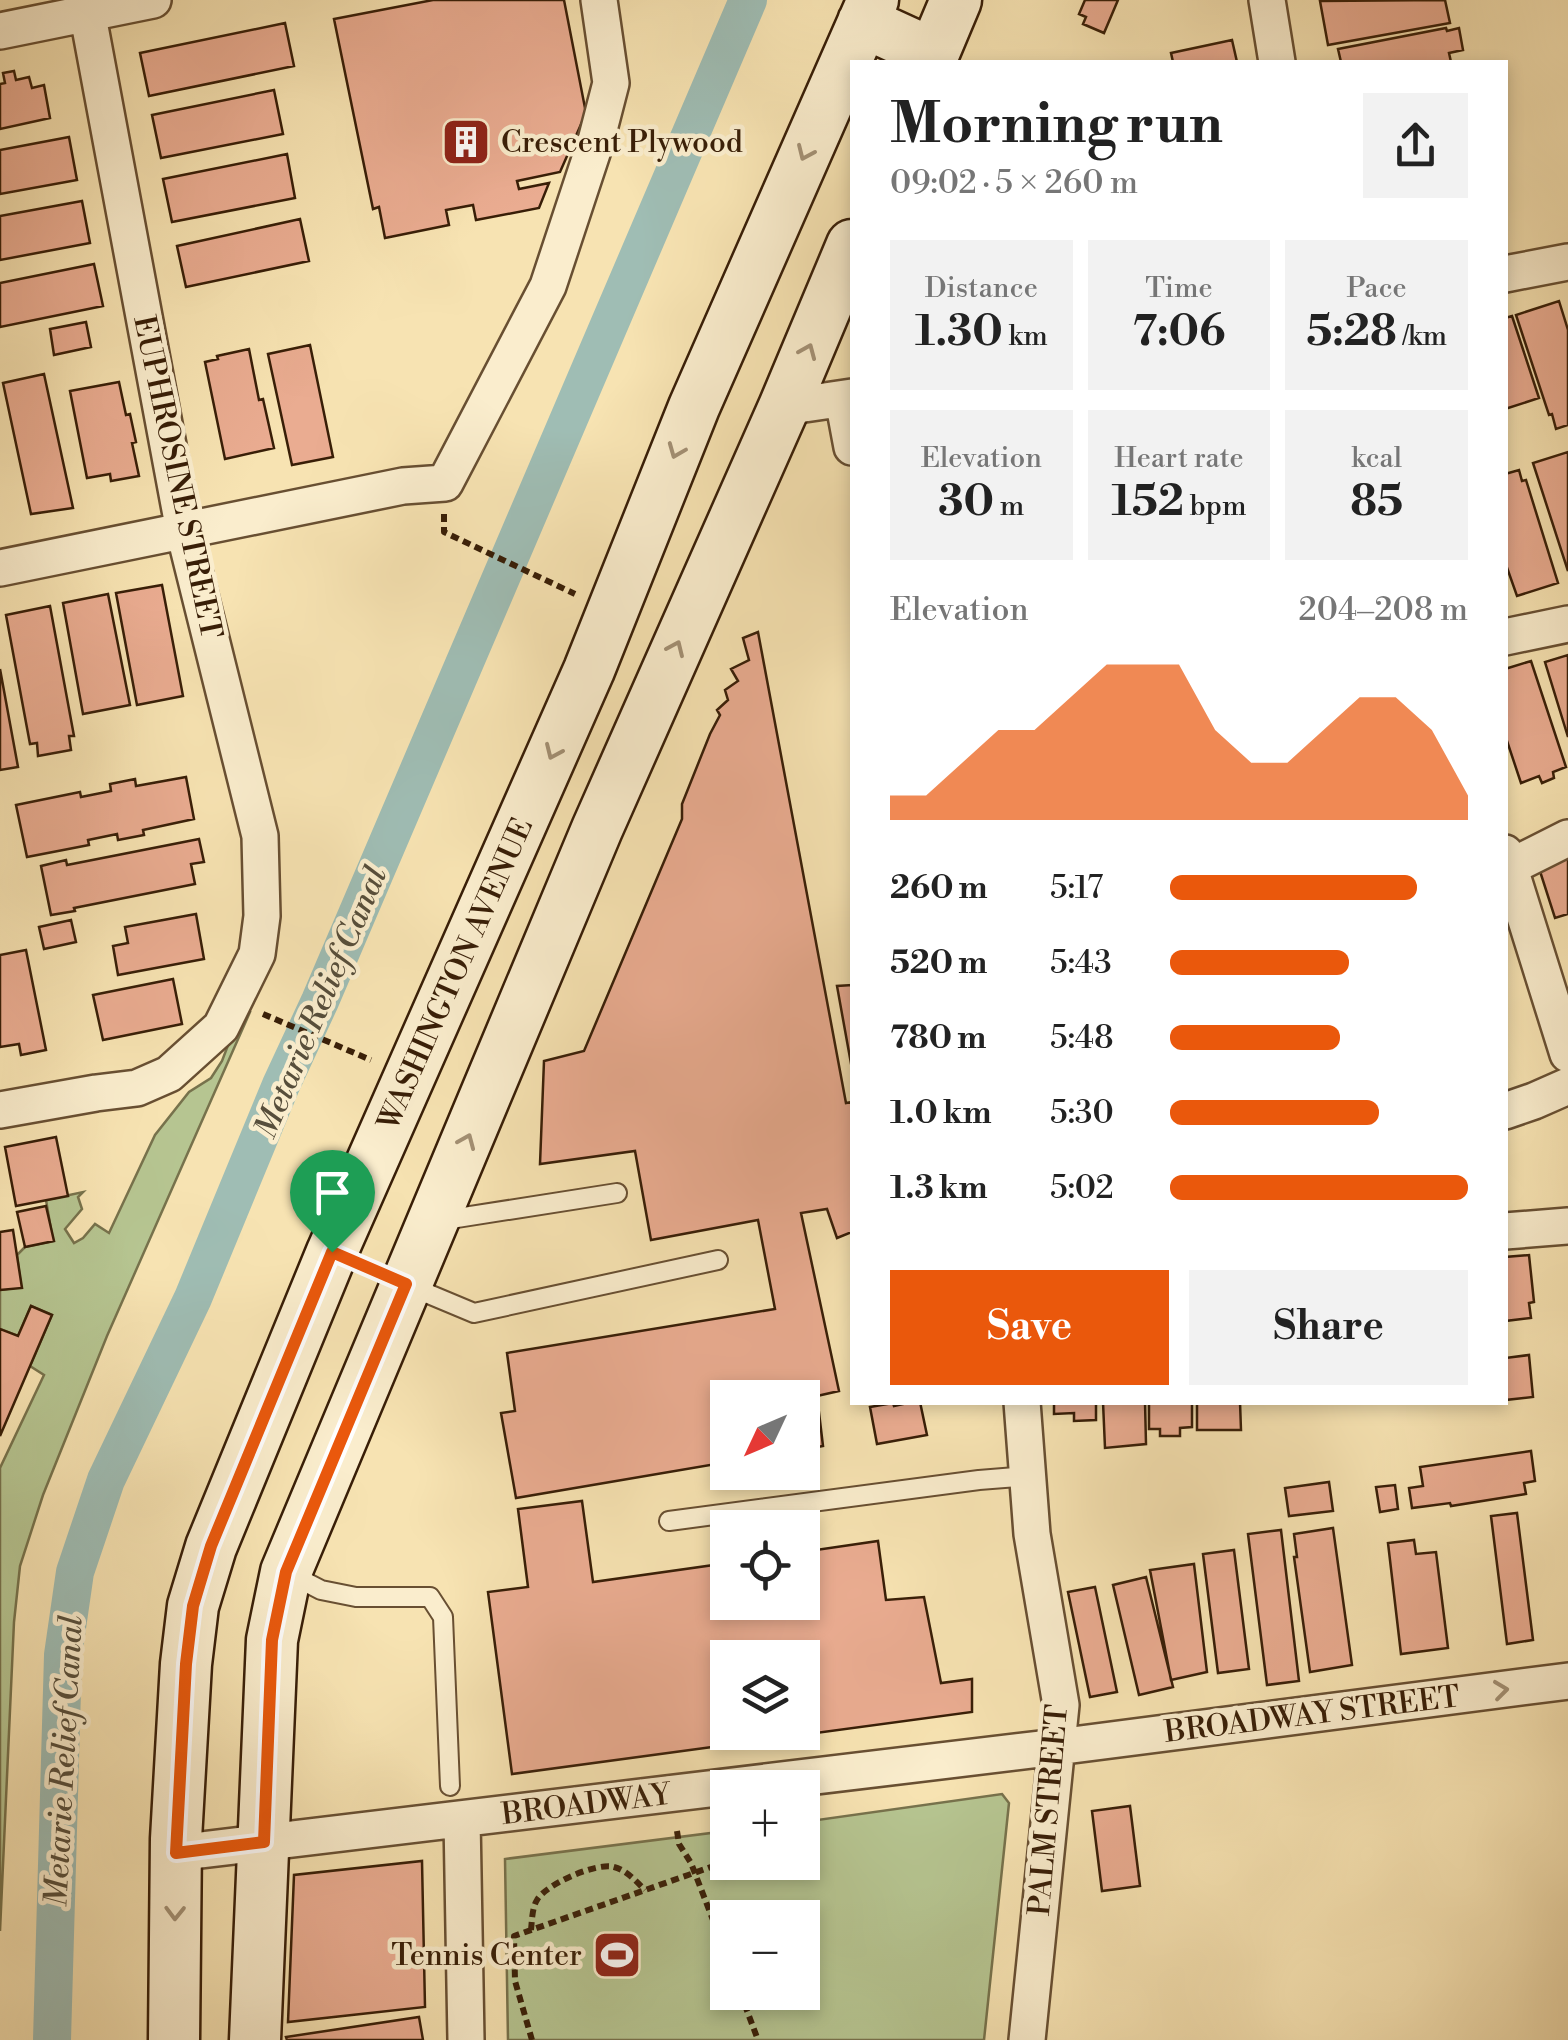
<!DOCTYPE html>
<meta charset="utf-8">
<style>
body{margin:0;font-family:"Libre Bodoni",serif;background:#f2f2f2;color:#222;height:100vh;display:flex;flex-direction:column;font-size:38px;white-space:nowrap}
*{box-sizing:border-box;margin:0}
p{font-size:32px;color:#767676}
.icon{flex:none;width:55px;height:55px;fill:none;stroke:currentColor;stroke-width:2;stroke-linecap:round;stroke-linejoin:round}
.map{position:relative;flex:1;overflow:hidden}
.details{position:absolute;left:850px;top:60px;width:658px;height:1345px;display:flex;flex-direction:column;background:#fff;border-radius:0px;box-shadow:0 5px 15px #0003}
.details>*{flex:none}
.needle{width:65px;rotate:226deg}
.tools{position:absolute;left:710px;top:1380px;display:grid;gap:20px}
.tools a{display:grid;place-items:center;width:110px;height:110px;border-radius:0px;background:#fff;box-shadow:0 5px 15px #0003;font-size:50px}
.pin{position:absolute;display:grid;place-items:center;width:85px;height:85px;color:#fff;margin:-102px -42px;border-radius:50% 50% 50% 0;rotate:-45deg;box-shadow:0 0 10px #0007}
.pin .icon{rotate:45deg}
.round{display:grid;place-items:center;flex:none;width:105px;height:105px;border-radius:0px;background:#f2f2f2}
.head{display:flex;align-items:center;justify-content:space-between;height:170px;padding:0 40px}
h1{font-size:55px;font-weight:800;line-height:75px}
.stats{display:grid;grid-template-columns:repeat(3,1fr);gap:15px;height:170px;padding:10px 40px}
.stats div{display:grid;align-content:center;border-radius:0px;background:#f2f2f2;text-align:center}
.stats b{font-size:42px;font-weight:800}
.stats small{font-size:28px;font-weight:400}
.stats p{font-size:28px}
.chart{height:280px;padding:20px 40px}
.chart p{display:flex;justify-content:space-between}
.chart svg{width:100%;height:180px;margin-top:10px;fill:#ea580c;opacity:.7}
.button{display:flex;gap:20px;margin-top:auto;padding:20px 40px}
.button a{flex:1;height:115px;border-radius:0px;background:#ea580c;color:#fff;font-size:40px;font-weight:800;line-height:115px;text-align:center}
.button a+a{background:#f2f2f2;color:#222}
ul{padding:0 40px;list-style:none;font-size:32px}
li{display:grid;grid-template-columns:160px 120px 1fr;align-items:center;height:75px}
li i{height:25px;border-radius:12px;background:#ea580c}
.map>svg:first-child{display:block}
.green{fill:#b6c591;stroke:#77724c;stroke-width:2.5;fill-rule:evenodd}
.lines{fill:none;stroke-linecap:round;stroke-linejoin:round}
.canal{stroke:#9fbdb4;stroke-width:38}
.building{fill:#eaac91;stroke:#381e07;stroke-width:2.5;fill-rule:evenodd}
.lane-casing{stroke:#684f32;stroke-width:22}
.street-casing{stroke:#684f32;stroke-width:40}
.secondary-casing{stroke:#381e07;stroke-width:55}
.path{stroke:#381e07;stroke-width:6;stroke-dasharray:8 5;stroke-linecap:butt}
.lane{stroke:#faedcd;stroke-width:18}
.street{stroke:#faedcd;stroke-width:35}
.secondary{stroke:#faedcd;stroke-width:50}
.oneway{stroke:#a39074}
.route-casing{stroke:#fff;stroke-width:20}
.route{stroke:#ea580c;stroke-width:12}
.labels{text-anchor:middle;stroke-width:9;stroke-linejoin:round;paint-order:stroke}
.poi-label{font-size:30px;fill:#381e07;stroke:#faedcd;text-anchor:start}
.street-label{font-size:30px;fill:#381e07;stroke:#faedcd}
.water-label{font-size:32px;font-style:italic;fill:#574e3b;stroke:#faedcd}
</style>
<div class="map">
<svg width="1568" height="2040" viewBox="0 0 1568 2040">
<rect width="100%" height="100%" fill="#f7e3b2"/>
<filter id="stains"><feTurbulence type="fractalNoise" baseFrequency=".002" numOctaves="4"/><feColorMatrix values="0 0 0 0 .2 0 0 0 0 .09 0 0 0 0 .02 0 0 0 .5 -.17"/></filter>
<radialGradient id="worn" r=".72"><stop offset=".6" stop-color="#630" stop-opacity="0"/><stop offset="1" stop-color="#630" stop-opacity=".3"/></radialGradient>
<path class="green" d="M242,1009L250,1012L107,1336L43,1495L20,1566L14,1622L0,1931V1468L44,1375L30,1366L52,1315L31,1306L18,1336L0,1329V1290L21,1287L17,1255L25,1247L53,1241L46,1200L83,1192L78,1197L82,1209L65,1229L74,1243L83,1238L95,1224L109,1233L155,1135L189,1092L211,1078L222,1061Z
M1002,1794L1009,1803L984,2040H508L505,1859L727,1831L728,1862H802L803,1822ZM728,1918H802V1992H728Z"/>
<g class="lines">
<path class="canal" d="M52,2040L63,1655L75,1572L106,1480L193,1298L281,1085L320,1001L748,0"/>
</g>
<path class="building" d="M433,0H564L586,113L560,172L517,181L519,189L549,183L539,208L476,220L473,205L446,210L449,225L385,238L379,207L373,209L334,19Z
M1085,0H1118L1104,33L1083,24L1086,17L1079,14Z
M1445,0L1450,23L1328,45L1320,1Z
M285,23L294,66L149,96L140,53Z
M1446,28L1447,31L1459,28L1463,50L1449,53L1451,62H1341L1338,49Z
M1232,40L1237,62H1173L1171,53Z
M14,71L16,80L29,77L32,88L44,85L50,118L0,129V84L5,83L3,73Z
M274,90L283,134L161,158L152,115Z
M69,137L77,180L0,194V150Z
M287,154L295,198L172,222L163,179Z
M82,201L90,243L0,260V216Z
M300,219L309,261L186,287L177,246Z
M94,264L103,306L0,327V283Z
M1559,301L1568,330V425L1556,429L1552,414L1549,415L1516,315Z
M1512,316L1539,398L1505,409V318Z
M86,322L91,347L54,355L50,329Z
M310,345L333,457L292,465L268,354Z
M249,349L259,400L263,399L274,448L225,459L205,362L218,359L217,356Z
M44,374L73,508L31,514L3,383Z
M119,382L126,415L130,414L136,442L132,443L139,476L111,481L110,474L87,478L70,391Z
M1568,452V571L1533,463Z
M1519,470L1522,481L1526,480L1558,583L1517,596L1505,562V474Z
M162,585L183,696L137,705L116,593Z
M108,594L130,705L83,714L63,603Z
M50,606L74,736H69L71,750L38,756L37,743L30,744L6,615Z
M758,632L846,1103L852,1102V1232L837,1238L827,1209L801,1213L839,1391L817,1396L823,1446L802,1450V1398H728V1462L516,1498L501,1413L515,1411L507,1353L775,1309L758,1220L651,1240L635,1151L540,1164L544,1061L584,1051L682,819V804L710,734L720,715L717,710L728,700L725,690L738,681L731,669L749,660L743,638Z
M1568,655V737L1545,662Z
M1531,661L1566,767L1553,772L1554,778L1542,783L1539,776L1521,783L1505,735V669Z
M0,669L18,767L0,770Z
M186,777L194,819L143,830L144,835L118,840L117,834L88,840L89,845L27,857L16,805L80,792L81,797L111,791L110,784L135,779L136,786Z
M199,839L204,862L191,864L195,884L74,908L75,911L51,915L41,866L66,860L67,865Z
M1568,856V914L1555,918L1538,865Z
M196,914L204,959L118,975L113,946L128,943L125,927Z
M71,920L76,942L44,949L39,927Z
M26,950L46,1050L21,1055L19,1044L0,1047V955Z
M173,979L182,1024L103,1040L93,995Z
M852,985V1069L837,986Z
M56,1137L68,1196L16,1206L5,1147Z
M46,1206L54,1241L25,1247L17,1212Z
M13,1230L22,1288L0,1290V1232Z
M1529,1255L1534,1302L1529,1303L1531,1318L1505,1321V1257Z
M31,1306L52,1315L0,1436V1329L18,1336Z
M1529,1355L1533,1397L1505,1400V1358Z
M912,1402H920L927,1435L877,1444L870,1407L893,1403L894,1406Z
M1054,1402H1096V1420L1074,1421V1413L1054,1414Z
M1103,1402H1145L1146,1444L1105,1448Z
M1149,1402H1192V1427L1180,1428V1436H1160V1429H1149Z
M1197,1402H1240L1241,1430H1197Z
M1531,1451L1535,1481L1524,1483L1526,1494L1451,1506L1450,1503L1412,1508L1409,1488L1423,1486L1420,1467Z
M1329,1482L1333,1511L1289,1516L1285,1488Z
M1395,1485L1398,1509L1380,1512L1376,1487Z
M582,1501L593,1582L728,1563V1602H802V1552L878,1541L886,1600L924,1597L941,1683L972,1679V1712L512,1774L488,1592L528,1587L518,1509ZM728,1658H802V1732H728Z
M1517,1513L1533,1640L1507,1644L1491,1516Z
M1333,1528L1352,1665L1310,1672L1294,1557H1297L1294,1534Z
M1281,1530L1299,1681L1267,1685L1248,1534Z
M1414,1540L1416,1554L1436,1552L1448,1648L1401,1654L1388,1543Z
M1234,1550L1249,1669L1218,1673L1203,1554Z
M1194,1564L1207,1672L1171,1680L1150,1570Z
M1146,1577L1173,1687L1139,1695L1113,1585Z
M1095,1587L1117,1692L1090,1697L1068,1592Z
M1130,1806L1140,1886L1102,1891L1092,1811Z
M422,1861L425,2007L288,2022L294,1875Z
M419,2017L423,2040H287L286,2037Z"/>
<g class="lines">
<g class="lane-casing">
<path id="lane" d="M438,1221L617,1193
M407,1285L474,1313L718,1260
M669,1521L979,1480L1029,1476
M288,1573L321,1590L356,1597H430L443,1617L450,1786"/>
</g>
<g class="street-casing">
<path id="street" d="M1267,0L1277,62
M0,31L153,0
M1505,274L1568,262
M843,399L852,447
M784,407L852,397
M0,568L403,486L445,483L548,286L596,141L611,83L599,0
M1505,637L1568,624
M1505,853L1568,1054
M1510,867L1568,838
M0,1110L96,1093L137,1088L169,1074L221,1027L257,954L262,916L260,836L184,531L85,0
M1505,1111L1534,1101L1568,1086
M1505,1231L1568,1226
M1022,1402L1032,1534L1061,1705L1027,2040
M462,1819L466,2040
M176,1853L1057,1747L1568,1681"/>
</g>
<g class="secondary-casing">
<path id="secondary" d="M863,22L933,54
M930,62L956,0
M174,2040L176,1839L186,1664L193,1606L211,1547L332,1252L589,670L694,407L873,0
M255,2040L272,1640L286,1572L597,829L784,407L852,245"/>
</g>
<path class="path" d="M444,514V532L575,594
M263,1014L371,1060
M677,1831L679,1844L691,1863L728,1959
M802,1835L817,1830
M531,1930C532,1921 532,1908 537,1900C546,1884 597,1862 614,1867C626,1870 636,1881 645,1890
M740,1992L758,2040
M532,2040L515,1981L514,1936L728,1861"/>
<use href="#lane" class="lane"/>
<use href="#street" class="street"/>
<use href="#secondary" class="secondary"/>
</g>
<defs><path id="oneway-chevron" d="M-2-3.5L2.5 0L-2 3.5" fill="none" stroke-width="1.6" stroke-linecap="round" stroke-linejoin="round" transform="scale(2.5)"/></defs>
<g class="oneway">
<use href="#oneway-chevron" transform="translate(805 153) rotate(114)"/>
<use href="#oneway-chevron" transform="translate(808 351) rotate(-67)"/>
<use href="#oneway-chevron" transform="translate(676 451) rotate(112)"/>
<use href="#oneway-chevron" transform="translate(676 648) rotate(-66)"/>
<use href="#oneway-chevron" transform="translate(553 752) rotate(114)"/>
<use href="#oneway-chevron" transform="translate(467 1141) rotate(-67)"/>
<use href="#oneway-chevron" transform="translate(1501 1690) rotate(-7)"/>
<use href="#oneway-chevron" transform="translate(175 1913) rotate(91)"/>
</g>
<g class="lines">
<g class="route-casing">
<path id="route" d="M332,1252L406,1284L286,1572L272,1640L264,1842L176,1853L186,1664L193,1606L211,1546Z"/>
</g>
<use href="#route" class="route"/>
</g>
<defs>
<g id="building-square" transform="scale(2.5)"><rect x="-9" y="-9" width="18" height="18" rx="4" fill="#8f2418" stroke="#faedcd"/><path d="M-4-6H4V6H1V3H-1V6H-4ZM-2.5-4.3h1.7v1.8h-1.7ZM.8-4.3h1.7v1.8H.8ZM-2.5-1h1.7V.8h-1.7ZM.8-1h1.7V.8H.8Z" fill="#fff"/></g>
<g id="stadium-square" transform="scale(2.5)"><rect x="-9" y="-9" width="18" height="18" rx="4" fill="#8f2418" stroke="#faedcd"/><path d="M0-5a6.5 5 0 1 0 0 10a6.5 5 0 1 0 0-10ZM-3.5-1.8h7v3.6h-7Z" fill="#fff"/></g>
</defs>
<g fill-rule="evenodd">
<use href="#building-square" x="466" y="142"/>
<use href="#stadium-square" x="617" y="1955"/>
</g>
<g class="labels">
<g class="poi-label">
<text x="501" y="152">Crescent Plywood</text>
<text x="582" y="1965" text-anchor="end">Tennis Center</text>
</g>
<g class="street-label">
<text transform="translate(178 477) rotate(78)" y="10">EUPHROSINE STREET</text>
<text transform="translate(455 974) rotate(-66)" y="10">WASHINGTON AVENUE</text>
<text transform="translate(1312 1714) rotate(-7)" y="10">BROADWAY STREET</text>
<text transform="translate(586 1804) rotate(-7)" y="10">BROADWAY</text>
<text transform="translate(1048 1810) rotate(-85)" y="10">PALM STREET</text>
</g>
<g class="water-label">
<text transform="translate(320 1002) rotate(-67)" y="11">Metarie Relief Canal</text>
<text transform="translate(63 1761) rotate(-87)" y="11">Metarie Relief Canal</text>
</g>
</g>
<rect width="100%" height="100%" filter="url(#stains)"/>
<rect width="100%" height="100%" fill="url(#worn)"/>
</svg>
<div class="tools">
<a><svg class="needle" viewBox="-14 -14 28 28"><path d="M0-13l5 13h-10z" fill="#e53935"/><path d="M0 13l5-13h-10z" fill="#767676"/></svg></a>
<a><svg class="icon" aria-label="locate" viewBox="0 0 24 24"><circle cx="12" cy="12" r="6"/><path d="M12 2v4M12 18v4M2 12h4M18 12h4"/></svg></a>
<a><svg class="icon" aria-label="layers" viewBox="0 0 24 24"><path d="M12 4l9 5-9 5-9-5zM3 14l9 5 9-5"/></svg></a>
<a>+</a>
<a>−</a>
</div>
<div class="pin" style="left:332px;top:1252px;background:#1e9e55"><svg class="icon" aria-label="arrive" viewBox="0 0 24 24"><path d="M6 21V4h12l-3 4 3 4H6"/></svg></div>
<section class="details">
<div class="head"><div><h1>Morning run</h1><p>09:02 · 5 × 260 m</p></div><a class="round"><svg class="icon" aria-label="share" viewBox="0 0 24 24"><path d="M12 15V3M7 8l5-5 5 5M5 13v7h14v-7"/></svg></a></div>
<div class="stats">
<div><p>Distance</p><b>1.30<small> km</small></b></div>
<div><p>Time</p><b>7:06</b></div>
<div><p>Pace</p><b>5:28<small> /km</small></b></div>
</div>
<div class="stats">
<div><p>Elevation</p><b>30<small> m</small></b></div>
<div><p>Heart rate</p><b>152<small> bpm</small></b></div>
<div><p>kcal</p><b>85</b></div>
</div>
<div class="chart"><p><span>Elevation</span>204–208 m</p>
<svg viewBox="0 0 160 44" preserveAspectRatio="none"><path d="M0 44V38L10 38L20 30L30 22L40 22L50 14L60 6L70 6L80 6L90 22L100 30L110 30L120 22L130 14L140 14L150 22L160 38V44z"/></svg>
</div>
<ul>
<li><b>260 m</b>5:17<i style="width:83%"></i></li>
<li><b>520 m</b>5:43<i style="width:60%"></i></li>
<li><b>780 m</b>5:48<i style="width:57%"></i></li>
<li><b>1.0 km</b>5:30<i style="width:70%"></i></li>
<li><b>1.3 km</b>5:02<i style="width:100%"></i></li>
</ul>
<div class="button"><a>Save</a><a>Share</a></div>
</section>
</div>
